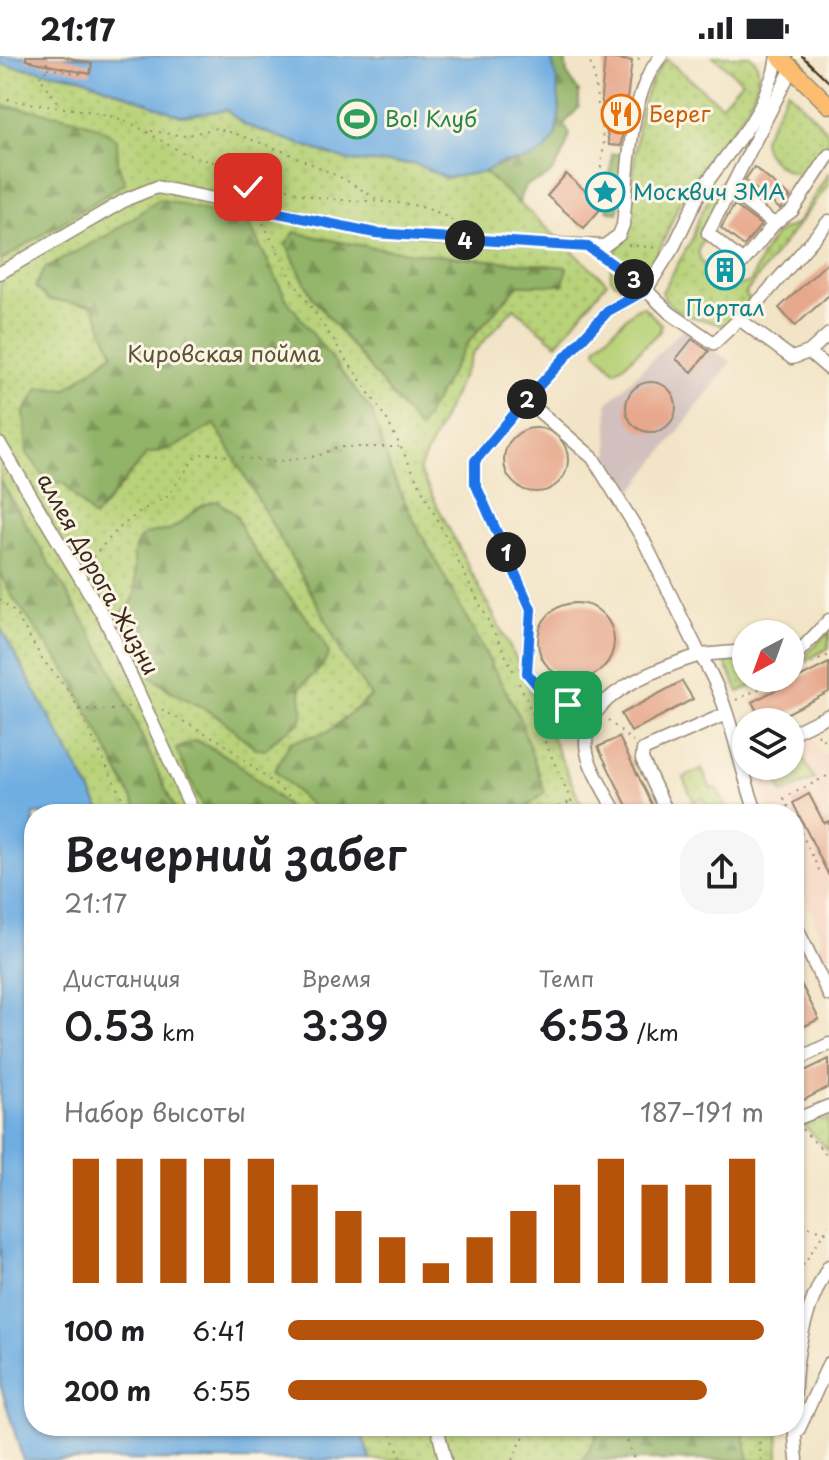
<!DOCTYPE html>
<html lang="ru">
<meta charset="utf-8">
<style>
body{margin:0;font-family:"Playpen Sans",sans-serif;background:#f6f6f6;color:#202124;height:100vh;display:flex;flex-direction:column;font-size:30px;white-space:nowrap}
*{box-sizing:border-box;margin:0}
p{font-size:26px;color:#757577}
.icon{flex:none;width:44px;height:44px;fill:none;stroke:currentColor;stroke-width:2;stroke-linecap:round;stroke-linejoin:round}
.map{position:relative;flex:1;overflow:hidden}
.sheet{position:absolute;left:24px;top:748px;width:780px;height:632px;display:flex;flex-direction:column;background:#fff;border-radius:32px;box-shadow:0 2px 6px #0004}
.sheet>*{flex:none}
.needle{width:52px;rotate:221deg}
.tools{position:absolute;left:732px;top:564px;display:grid;gap:16px}
.tools a{display:grid;place-items:center;width:72px;height:72px;border-radius:50%;background:#fff;box-shadow:0 2px 6px #0004;font-size:40px}
.pin{position:absolute;display:grid;place-items:center;width:68px;height:68px;color:#fff;margin:-34px;border-radius:16px;box-shadow:0 4px 12px #0006}
.km{position:absolute;width:40px;height:40px;margin:-20px;border-radius:50%;background:#222;color:#fff;font-size:22px;line-height:40px;text-align:center}
.round{display:grid;place-items:center;flex:none;width:84px;height:84px;border-radius:32px;background:#f6f6f6}
.overview{display:flex;align-items:center;justify-content:space-between;height:136px;padding:0 40px}
h1{font-size:44px;font-weight:600;line-height:60px}
.metrics{display:grid;grid-template-columns:repeat(3,1fr);gap:12px;height:136px;padding:8px 40px}
.metrics div{display:grid;align-content:center}
.metrics b{font-size:40px;font-weight:600}
.metrics small{font-size:22px;font-weight:400}
.metrics p{font-size:22px}
.chart{height:224px;padding:16px 40px}
.chart p{display:flex;justify-content:space-between}
.chart svg{width:100%;height:144px;margin-top:8px;stroke:#b45309;stroke-width:6}
ul{padding:0 40px;list-style:none;font-size:26px}
li{display:grid;grid-template-columns:128px 96px 1fr;align-items:center;height:60px}
li i{height:20px;border-radius:10px;background:#b45309}
.status{display:flex;justify-content:space-between;align-items:center;height:56px;padding:0 40px;background:#fff;direction:ltr}
.status svg{height:22px;fill:currentColor}
.map>svg:first-child{display:block}
.built{fill:#f5d3c2}
.industrial{fill:#d1c0bd}
.grass{fill:url(#grass-dots);stroke:#797e4b;stroke-width:2}
.forest{fill:url(#forest-firs);stroke:#666f43;stroke-width:2}
.pitch{fill:#b7d278;stroke:#797e4b;stroke-width:2}
.water{fill:#6faee2;stroke:#556c80;stroke-width:2}
.building{fill:#e7a98e}
.lines{fill:none;stroke-linecap:round;stroke-linejoin:round}
.minor-casing{stroke:#968772;stroke-width:15}
.major-casing{stroke:#968772;stroke-width:19}
.path{stroke:#968772;stroke-width:2;stroke-dasharray:2 6;stroke-linecap:butt}
.minor{stroke:#fff;stroke-width:12}
.major{stroke:#fcbd6f;stroke-width:16}
.tram{stroke:#3b2a1e;stroke-width:2}
.route-casing{stroke:#fff;stroke-width:16}
.route{stroke:#1a73e8;stroke-width:10}
.labels{text-anchor:middle;stroke-width:6;stroke-linejoin:round;paint-order:stroke}
.food-label{font-size:22px;fill:#c56008;stroke:#fcf5e5;text-anchor:start}
.leisure-label{font-size:22px;fill:#27864d;stroke:#fcf5e5;text-anchor:start}
.culture-label{font-size:22px;fill:#0d838f;stroke:#fcf5e5;text-anchor:start}
.park-label{font-size:22px;fill:#5a5434;stroke:#fcf5e5}
.street-label{font-size:22px;fill:#3b2a1e;stroke:#fcf5e5}
</style>
<div class="status"><b>21:17</b><svg viewBox="0 0 49 12"><path d="M0 12V9h3v3zM5 12V6h3v6zM10 12V3h3v9zM15 12V0h3v12zM26 1h20v11H26zM47 4h2v5h-2z"/></svg></div>
<div class="map">
<svg width="829" height="1404" viewBox="0 0 829 1404">
<defs>
<pattern id="grass-dots" width="8" height="8" patternUnits="userSpaceOnUse" patternTransform="scale(2)"><rect width="8" height="8" fill="#b7d278"/><path d="M2 2h.1M6 6h.1" fill="none" stroke="#9eb467" stroke-width="1.8" stroke-linecap="round"/></pattern>
<pattern id="forest-firs" width="22" height="20" patternUnits="userSpaceOnUse" patternTransform="scale(2)"><rect width="22" height="20" fill="#91b468"/><path d="M5 1l3.5 6h-7zM16 11l3.5 6h-7z" fill="#789355"/></pattern>
</defs>
<rect width="100%" height="100%" fill="#fcf5e5"/>
<filter id="ink" filterUnits="userSpaceOnUse"><feTurbulence type="fractalNoise" baseFrequency=".0125" numOctaves="2"/><feDisplacementMap in="SourceGraphic" scale="16" xChannelSelector="R" yChannelSelector="G"/><feConvolveMatrix kernelMatrix="1 2 1 2 8 2 1 2 1" color-interpolation-filters="sRGB"/></filter>
<filter id="wash" filterUnits="userSpaceOnUse"><feTurbulence type="fractalNoise" baseFrequency=".006" numOctaves="4" result="noise"/><feDisplacementMap in="SourceGraphic" scale="32" xChannelSelector="R" yChannelSelector="G"/><feGaussianBlur stdDeviation="1.8" result="paint"/><feColorMatrix in="noise" values="0 0 0 0 0 0 0 0 0 0 0 0 0 0 0 0 0 1.4 0 .05"/><feComposite in="paint" operator="in"/></filter>
<g filter="url(#wash)">
<rect width="100%" height="100%" fill="#f2e4c6"/>
<path class="built" d="M812,680L822,699L829,696V923L813,890L823,885L794,814V758H771L751,710H790V691Z"/>
<path class="industrial" d="M683,273L731,306L629,440L609,400L607,348Z"/>
<path class="grass" d="M713,0H751C783,28 704,105 688,130C670,157 659,224 622,232L611,223C608,202 622,189 626,170C640,114 626,51 666,3L721,49L742,25Z
M0,8L80,21L181,60L226,54L245,69L349,105L416,108L446,122L484,116L607,226L557,288L514,252L473,297L419,414L517,605L586,758H103L0,571Z
M788,34L829,77C829,142 762,116 763,82Z
M748,91L698,194C701,217 730,238 751,225C759,207 762,195 776,179C782,172 791,173 798,166L829,116V128L745,238L752,247L726,271C703,261 672,263 662,236L692,183L699,161L709,142Z
M829,575V592L805,605L803,603Z
M724,605L746,606V622H770L739,636Z
M702,713L711,733L717,732L729,758H710L703,742L694,746L683,722Z
M817,1062L824,1065L829,1062V1095L803,1068Z
M359,1370H778L779,1404H371Z"/>
<path class="forest" d="M551,0H565L567,18L579,36V51L564,68L570,79C565,93 560,109 549,119C535,131 524,120 519,147L484,116C498,106 515,108 531,102C574,86 556,33 551,0Z
M0,49C34,55 92,60 117,84L118,108L125,127L0,205Z
M612,98H624L618,157L607,154Z
M160,143L248,166L287,244L372,356L391,416L410,457L518,658L545,736L519,758H319L275,715L290,686L328,676L371,640L343,600L321,554L215,368L173,392L147,398L94,462L64,427L47,425L27,397L24,356L39,332L67,333L113,297L93,249L49,244L35,231L45,212L108,179Z
M295,176C384,198 476,203 567,211L563,229H518L466,289L419,373L312,241L286,188Z
M0,424L107,604L177,758H140L70,620L14,543L0,518Z
M218,445L236,459L245,480L267,513L318,576L329,597C323,615 311,618 300,632L303,655L300,666L281,678L265,694L255,692L219,661L169,634L151,621L113,562C120,558 128,553 132,546C143,526 123,494 144,479C152,474 161,477 169,474C189,465 192,449 218,445Z
M196,684L235,705L296,758H206L176,693Z
M597,1370H742L749,1404H583L595,1383Z"/>
<path class="pitch" d="M643,250L661,268L660,275L623,310L615,315L596,295L597,290L634,254Z
M803,702L814,723L783,738L773,717Z"/>
<path class="water" d="M0,0H551L557,26L560,55L555,81L545,95L527,104L500,107L484,116L446,122L416,108L349,105L245,69L226,54L181,60L80,21L0,8Z
M0,571L103,758H34V1370H359L371,1404H23L0,1328Z"/>
<g id="blocks">
<path class="building" d="M26,0H63L92,8L90,18L26,4Z
M605,2L632,5L621,90L609,89L601,40Z
M754,111L790,141L780,153L745,124Z
M566,118L603,150L584,172L547,140Z
M734,149L761,169L744,190L721,172Z
M720,200L740,216L734,223L730,219L726,224L710,212Z
M829,205V239L795,270L779,252Z
M692,283L709,295L692,316L676,303Z
M626 351a25 25 0 1 1 50 0a25 25 0 1 1-50 0Z
M504 404a32 32 0 1 1 64 0a32 32 0 1 1-64 0Z
M538 585a38 38 0 1 1 76 0a38 38 0 1 1-76 0Z
M829,607V636L770,666H763L752,646Z
M682,625L693,643L631,676L621,658Z
M619,681L657,758H631L598,691Z
M809,738L824,767L829,765V820L793,747Z
M801,928L819,963L797,974L794,968V931Z
M829,1003V1031L794,1049V1020Z"/>
</g>
</g>
<g filter="url(#ink)">
<use href="#blocks" fill-opacity="0" stroke="#968772" stroke-width="2"/>
<g class="lines">
<g class="minor-casing">
<path id="minor" d="M792,12L730,134L774,168L792,155L829,99
M730,134L708,177L743,206L774,168
M0,217L127,143L157,131L375,177L478,185L604,190L619,179L623,169C629,119 627,40 661,0
M646,234L670,257L714,287L762,242L829,165
M739,263L792,302L809,296
M829,278L809,296L829,313
M526,344L593,402L643,483L700,599C659,612 576,640 587,696C590,714 608,741 617,758
M0,388L105,563L194,758
M746,595L700,599C731,646 737,706 757,758
M790,599L795,600L829,564
M593,657C564,648 547,642 527,617L531,553L475,427V405L526,344L608,255L646,234L674,190L701,134L748,71L760,51L774,16L777,0
M790,678L829,659
M668,758L642,703L643,694L726,658
M794,866L829,939
M794,1005L829,988
M794,1064L829,1050
M437,1370L445,1404
M798,1375L829,1307
M797,1404C790,1336 794,1270 829,1210"/>
</g>
<g class="major-casing">
<path id="major" d="M779,0L829,49"/>
</g>
<path class="path" d="M588,0L593,16L604,89L596,144
M630,0L645,5
M47,6L45,18L39,20L60,49
M47,12L85,19L87,12
M0,41C39,52 80,50 120,63C143,71 162,87 184,97C201,104 219,107 237,112C264,120 288,137 317,141C366,150 421,136 462,172
M151,75L185,80L216,72L236,78L283,95L342,122L379,144
M238,112L251,139
M263,167L292,223L386,362L515,618
M628,189L658,192
M606,203L637,225
M87,507L118,473L139,456L168,440L194,403L204,397L276,406L318,400L337,391H399
M0,543L16,558L43,604L71,638L130,758
M790,618L829,599
M519,627L577,758
M736,644L782,622
M79,653L115,654L130,650
M162,654L222,686L311,758
M608,664L633,686
M818,678L821,684L829,681
M545,758L570,746
M792,758L784,742L829,719
M794,762L821,818
M794,838L798,850
M802,1073L829,1101
M794,1166L829,1177
M794,1223L829,1169
M388,1370L402,1404
M622,1370L634,1404
M758,1370L761,1404
M512,1404L529,1370"/>
<use href="#minor" class="minor"/>
<use href="#major" class="major"/>
<path class="tram" d="M802,0L829,26"/>
</g>
</g>
<g class="lines" filter="url(#ink)">
<g class="route-casing">
<path id="route" d="M248,131L255,152L375,177L588,191L638,226L646,234L608,255L526,344L475,405V427L531,553L527,617L542,635L568,649"/>
</g>
<use href="#route" class="route"/>
</g>
<defs>
<g id="restaurant-ring" transform="scale(2)"><circle r="9.5" fill="#fcf5e5" stroke="#e8710a" stroke-width="1.5"/><path d="M-5-6h1v4h1v-4h1v4h1v-4h1v5L-1.5 .5V6h-2V.5L-5-1ZM5-6V6H3V1.5H1.5Q1.5-4 5-6Z" fill="#e8710a"/></g>
<g id="stadium-ring" transform="scale(2)"><circle r="9.5" fill="#fcf5e5" stroke="#2e9e5b" stroke-width="1.5"/><path d="M0-5a6.5 5 0 1 0 0 10a6.5 5 0 1 0 0-10ZM-3.5-1.8h7v3.6h-7Z" fill="#2e9e5b"/></g>
<g id="sight-ring" transform="scale(2)"><circle r="9.5" fill="#fcf5e5" stroke="#0f9aa8" stroke-width="1.5"/><path d="M0-6L1.8-2.2L6-1.7L2.9 1.2L3.7 5.4L0 3.3L-3.7 5.4L-2.9 1.2L-6-1.7L-1.8-2.2Z" fill="#0f9aa8"/></g>
<g id="building-ring" transform="scale(2)"><circle r="9.5" fill="#fcf5e5" stroke="#0f9aa8" stroke-width="1.5"/><path d="M-4-6H4V6H1V3H-1V6H-4ZM-2.5-4.3h1.7v1.8h-1.7ZM.8-4.3h1.7v1.8H.8ZM-2.5-1h1.7V.8h-1.7ZM.8-1h1.7V.8H.8Z" fill="#0f9aa8"/></g>
</defs>
<g fill-rule="evenodd">
<use href="#restaurant-ring" x="621" y="58"/>
<use href="#stadium-ring" x="357" y="63"/>
<use href="#sight-ring" x="605" y="136"/>
<use href="#building-ring" x="725" y="214"/>
</g>
<g class="labels">
<g class="food-label">
<text x="649" y="66">Берег</text>
</g>
<g class="leisure-label">
<text x="385" y="71">Во! Клуб</text>
</g>
<g class="culture-label">
<text x="633" y="144">Москвич ЗМА</text>
<text x="725" y="260" text-anchor="middle">Портал</text>
</g>
<g class="park-label">
<text x="224" y="306">Кировская пойма</text>
</g>
<g class="street-label">
<text transform="translate(98 518) rotate(61)" y="8">аллея Дорога Жизни</text>
</g>
</g>
</svg>
<div class="tools">
<a><svg class="needle" viewBox="-14 -14 28 28"><path d="M0-13l5 13h-10z" fill="#e53935"/><path d="M0 13l5-13h-10z" fill="#757577"/></svg></a>
<a><svg class="icon" aria-label="layers" viewBox="0 0 24 24"><path d="M12 4l9 5-9 5-9-5zM3 14l9 5 9-5"/></svg></a>
</div>
<div class="pin" style="left:568px;top:649px;background:#1e9e55"><svg class="icon" aria-label="arrive" viewBox="0 0 24 24"><path d="M6 21V4h12l-3 4 3 4H6"/></svg></div>
<div class="pin" style="left:248px;top:131px;background:#d93025"><svg class="icon" aria-label="check" viewBox="0 0 24 24"><path d="M5 12l5 5 9-10"/></svg></div>
<b class="km" style="left:506px;top:496px">1</b>
<b class="km" style="left:527px;top:343px">2</b>
<b class="km" style="left:634px;top:223px">3</b>
<b class="km" style="left:465px;top:184px">4</b>
<section class="sheet">
<div class="overview"><div><h1>Вечерний забег</h1><p>21:17</p></div><a class="round"><svg class="icon" aria-label="share" viewBox="0 0 24 24"><path d="M12 15V3M7 8l5-5 5 5M5 13v7h14v-7"/></svg></a></div>
<div class="metrics">
<div><p>Дистанция</p><b>0.53<small> km</small></b></div>
<div><p>Время</p><b>3:39</b></div>
<div><p>Темп</p><b>6:53<small> /km</small></b></div>
</div>
<div class="chart"><p><span>Набор высоты</span>187–191 m</p>
<svg viewBox="0 0 160 44" preserveAspectRatio="none"><path d="M5 44V6M15 44V6M25 44V6M35 44V6M45 44V6M55 44V14M65 44V22M75 44V30M85 44V38M95 44V30M105 44V22M115 44V14M125 44V6M135 44V14M145 44V14M155 44V6"/></svg>
</div>
<ul>
<li><b>100 m</b>6:41<i style="width:100%"></i></li>
<li><b>200 m</b>6:55<i style="width:88%"></i></li>
</ul>
</section>
</div>
